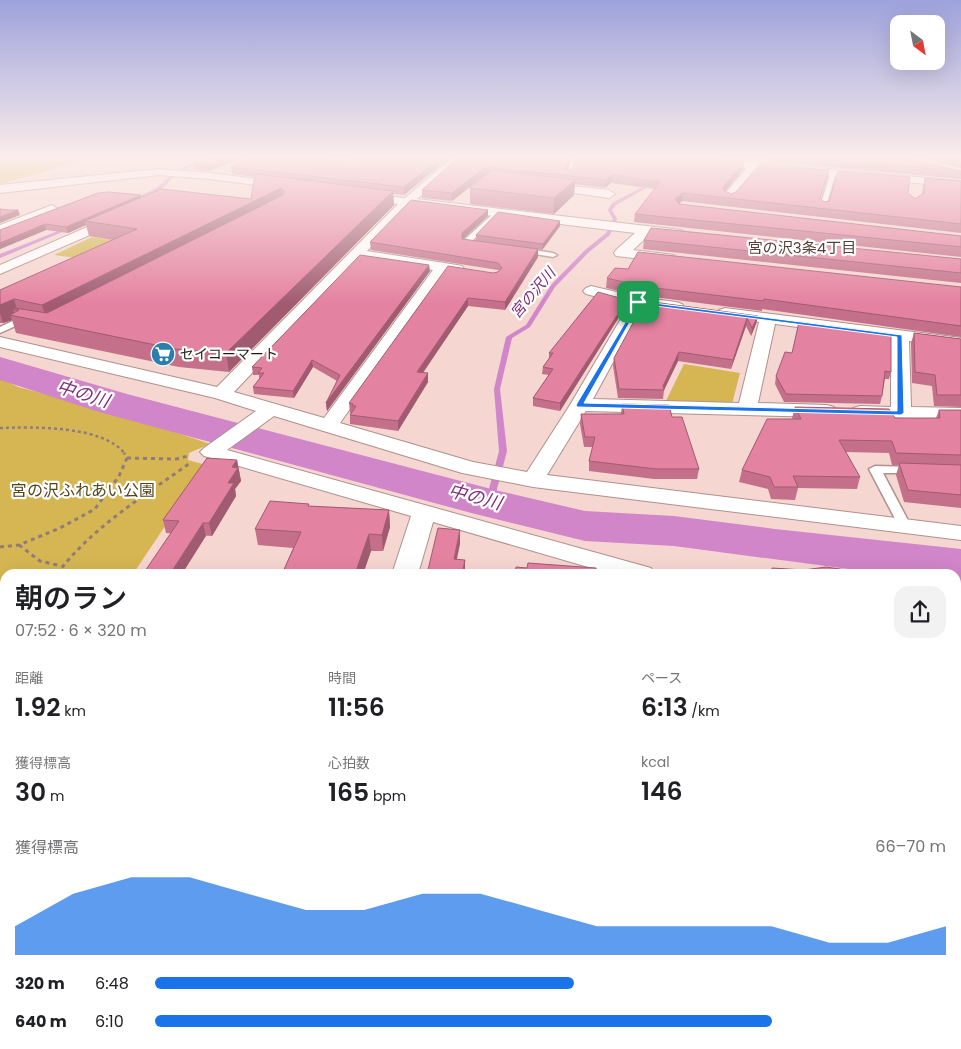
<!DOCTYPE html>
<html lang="ja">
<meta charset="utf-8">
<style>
body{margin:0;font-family:Poppins,"Noto Sans JP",sans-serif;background:#f2f2f2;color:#202124;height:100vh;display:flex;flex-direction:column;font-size:19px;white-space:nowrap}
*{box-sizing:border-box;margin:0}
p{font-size:16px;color:#757577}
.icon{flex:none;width:28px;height:28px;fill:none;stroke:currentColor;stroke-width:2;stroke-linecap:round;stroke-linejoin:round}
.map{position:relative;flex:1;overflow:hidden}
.details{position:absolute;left:0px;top:569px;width:961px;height:481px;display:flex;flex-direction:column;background:#fff;border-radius:15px 15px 0 0;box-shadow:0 5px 20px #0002}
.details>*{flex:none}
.needle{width:32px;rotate:148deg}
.buttons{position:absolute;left:890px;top:15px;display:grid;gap:10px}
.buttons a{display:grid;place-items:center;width:55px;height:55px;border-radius:10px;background:#fff;box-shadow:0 5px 20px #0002;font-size:25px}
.pin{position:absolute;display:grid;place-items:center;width:42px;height:42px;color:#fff;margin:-21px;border-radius:10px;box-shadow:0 2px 8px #0006}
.round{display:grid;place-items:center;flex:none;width:52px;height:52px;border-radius:15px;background:#f2f2f2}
.head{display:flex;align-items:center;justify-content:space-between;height:85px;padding:0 15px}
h1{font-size:28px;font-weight:600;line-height:38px}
.stats{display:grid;grid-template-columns:repeat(3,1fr);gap:8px;height:85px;padding:5px 15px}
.stats div{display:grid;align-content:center}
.stats b{font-size:25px;font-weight:600}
.stats small{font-size:14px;font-weight:400}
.stats p{font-size:14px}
.chart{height:140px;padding:10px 15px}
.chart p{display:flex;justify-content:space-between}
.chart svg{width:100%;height:90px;margin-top:5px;fill:#1a73e8;opacity:.7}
ul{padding:0 15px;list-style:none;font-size:16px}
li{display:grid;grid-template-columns:80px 60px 1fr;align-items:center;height:38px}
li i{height:12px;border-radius:6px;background:#1a73e8}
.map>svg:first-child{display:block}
.green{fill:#d5b652}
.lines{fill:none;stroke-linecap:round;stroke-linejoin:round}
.stream{fill:#d086c9;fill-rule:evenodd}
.river{fill:#d086c9;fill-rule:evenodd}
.lane-casing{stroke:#ae918c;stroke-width:3}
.street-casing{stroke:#ae918c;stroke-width:2}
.primary-casing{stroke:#ac8361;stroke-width:2}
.highway-casing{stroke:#ac8361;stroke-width:2}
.path-far2{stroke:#927c78;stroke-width:2.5;stroke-dasharray:3 3;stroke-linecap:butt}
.path-far1{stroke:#927c78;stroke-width:3;stroke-dasharray:4 4;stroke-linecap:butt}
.path{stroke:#927c78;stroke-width:4;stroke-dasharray:5 5;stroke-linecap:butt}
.lane{fill:#fff;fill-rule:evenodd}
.street{fill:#fff;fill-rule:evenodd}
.primary{fill:#fad7b9;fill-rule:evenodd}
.highway{fill:#f6bc8a;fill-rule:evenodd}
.wall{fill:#c4708a}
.shaded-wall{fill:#a05b71}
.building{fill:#e482a1;stroke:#a05b71}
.route{fill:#1a73e8;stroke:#fff;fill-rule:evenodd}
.labels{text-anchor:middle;stroke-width:4.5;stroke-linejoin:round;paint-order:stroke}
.far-poi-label{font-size:14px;fill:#231816;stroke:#fff;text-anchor:start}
.far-neighbourhood-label{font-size:15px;fill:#573f3a;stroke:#fff}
.far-water-label{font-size:15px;font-style:italic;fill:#812b7d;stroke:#fff}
.park-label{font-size:16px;fill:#52451b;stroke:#fff}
.water-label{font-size:18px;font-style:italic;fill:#812b7d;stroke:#fff}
</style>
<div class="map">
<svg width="961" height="1049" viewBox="0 0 961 1049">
<rect width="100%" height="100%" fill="#f6d6d0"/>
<path class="green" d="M0,157H95L0,184Z
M92,237L120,241L83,259L54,255Z
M684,364L740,373L732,404L665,403Z
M0,378L18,387L128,416L210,444L189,453L188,460L206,465L133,574H5V742L0,750Z"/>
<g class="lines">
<path class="stream" d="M208,157H214L177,173L162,189L134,202L130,201L158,187L175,171Z
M654,181L657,182L616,205L612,210L617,219L610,235L589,252L555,287L530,327L512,338L500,389L507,451L497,489L496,504L495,506H489L488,504L489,489L499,451L494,389L506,337L526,325L551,285L585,250L606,233L613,219L608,210L612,203Z
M68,227L72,228L0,258V254Z"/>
<path class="river" d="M0,357L127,394L499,491L585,511L674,516L775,529L961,549V583L956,582V574H886L674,546L585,541L475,514L99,412L0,380Z"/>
<g class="lane-casing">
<path id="lane" d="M573,157H579L570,176L565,177Z
M831,171L836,172L826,207L823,209L820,207Z
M495,212L500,213L472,241L481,242V246L463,245V241Z
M520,248L553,253L557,255L553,257L523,252L519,250Z
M19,318L33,323L29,326L20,324L0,333V327Z
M875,466L914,467L920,470L914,473H883L912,528L910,531H902L900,528L869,469Z"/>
</g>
<g class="street-casing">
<path id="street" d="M453,157H465L417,199L681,230L688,234L681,238L649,235L633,250L674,255L676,258L674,261L669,262L616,256L614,253L616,250L635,233L410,206L367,251L457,265L462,266L464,269L462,272H447L340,423L473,462L527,472L570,405L629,305L586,294L583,291L586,288L591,286L638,297L676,302L682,304L684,307L682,310L676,312L643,307L593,399L739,403L759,322L719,316L717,313L719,310L725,308L961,338V348L909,341L911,407L961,408V420L853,416L850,412L853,408L860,406L891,407V339L775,324L758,403L827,405L834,407L837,411L834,415L827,417L586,411L547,475L961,526V540L533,487L462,473L274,416L227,450L651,568L655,574H612L433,522L418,574H392L411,516L204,456L200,452L204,448L256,411L215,398L0,347V337L217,387L398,204L357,199L355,196L357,193L405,198ZM360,259L433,270L324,418L234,392Z
M658,157H702L751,162L754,157H764L762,163L961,181V187L758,169L733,199L729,200L723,196L747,168L663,160Z
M159,169L210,173L286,183L292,186L286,189L210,179L159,175L0,193V185Z
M544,183L609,190L615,194L609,198L540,188L538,186Z
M52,205L58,209L56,212L0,234V225Z
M117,214L122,215L123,218L122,221L0,274V265Z
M245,1045H288L287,1049H244Z"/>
</g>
<g class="primary-casing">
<path id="primary" d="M908,157H933L961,163V171L910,160Z"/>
</g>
<g class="highway-casing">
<path id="highway" d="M961,938V983L956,985V940Z
M961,1020V1049H930L932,1045H956V1022Z
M796,1045H850L848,1049H794Z"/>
</g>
<path class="path-far2" d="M0,428C33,427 103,425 125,454"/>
<path class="path-far1" d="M127,458L176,459L188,456
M19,545L40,561L61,566
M0,547L19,545L60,528L95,509L119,476L127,458L124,453
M57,574C92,527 143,497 190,463"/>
<path class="path" d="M0,678L5,673"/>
<use href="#lane" class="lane"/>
<use href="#street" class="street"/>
<use href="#primary" class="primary"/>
<use href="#highway" class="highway"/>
</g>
<path class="wall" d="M209,157V171L195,170L194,163Z
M335,157H450L404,195L393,194L394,205L229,372L179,367L16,333L12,320L3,323H0V290L113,240L89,236L86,225L68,233L46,230L0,249V230L141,198L251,199L255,177L232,174L231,167L361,164L363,162Z
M459,157H571L567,171L743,170L725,191L731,194L827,177L820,199L824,202L908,193L915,199L922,194L923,186L925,178L961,181V233L682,201L679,204L961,236V257L634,222L635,214L655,189L611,183L605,188L575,184L574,195L554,214L470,204V188L486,175L484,176L452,201L422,198V190Z
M724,157H752L750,160Z
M765,157H896L961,171V179L765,161Z
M916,157H961V168Z
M488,210V216L462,239L538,249V257L505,310L468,306L423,373L428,382L398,431L350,424V415L351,413H350L349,403L493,273L499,271L498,270L371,250L370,242Z
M560,221V226L542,250L476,241V235Z
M644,240L961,259V283L643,249Z
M628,269L961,287V337L762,309V311L638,295L606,288L607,278Z
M430,271L327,411L326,403L337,381L313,367L294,398L254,394L253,387L259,379V375H253L252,367Z
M626,306L560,411L533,406V398L549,375L542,374L543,367L549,359V353Z
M758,316L756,324L751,336L746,326L731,369L678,361L664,390L663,399L618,398L613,366L614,358Z
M914,333L961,339V407L934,406L932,386L912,383L911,343Z
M792,353L891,372L889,379H885L882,396L880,404L784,402L775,384L776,376Z
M622,404L672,417L699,469L697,479H654L589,471V461L593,447H584L580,424L581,414H621Z
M795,407L895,418H936L939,410H961V508L904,502L896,475L899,465H892L889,453L846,452L860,477L857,489L798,488L795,500L771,499L768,489L739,482L742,470L793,419L792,418Z
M237,460L241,481L235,489L236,496L212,536L166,533L163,520Z
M309,506L389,510L390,527L383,551H371L363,574H282L293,548L258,545L255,529Z
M956,586L961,587V626L956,625Z
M956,628L961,638V756H956Z"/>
<path class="shaded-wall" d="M226,157H247L209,171L208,164Z
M441,157H450L404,195V187Z
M569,157H571L565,175L564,171Z
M744,162L743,170L722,195L723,187Z
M489,167V174L484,176L452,201V193L484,168Z
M612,175L611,183L605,188L606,180Z
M575,180L574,195L554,214V198Z
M281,188L283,202L47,322L42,305Z
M393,191L394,205L229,372L226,353Z
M683,193L682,201L674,207L675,199Z
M141,195L142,200L85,221L86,225L68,233L66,227Z
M18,210L20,215L0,223V217Z
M488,210V216L462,240V233Z
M560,221V226L542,250L543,244Z
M45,224L46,230L0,249V243Z
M538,249V257L505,310V302Z
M429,265L430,271L327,411L326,403Z
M468,298V306L417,381V372Z
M14,299L17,310L13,309L15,316L10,315L12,320L3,323L0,313V305Z
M627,300L626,306L560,411V403Z
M758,316L756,324L751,336L752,328Z
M747,318L746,326L731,369L733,360Z
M679,352L678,361L664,390L663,386Z
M312,360L313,367L294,398L293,391Z
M428,373V382L398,431V421Z
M237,460L241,481L235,489L236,496L212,536L209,523L228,483L232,467Z
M389,510L390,527L383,551L382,535Z
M203,523L206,536L182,574H170Z
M460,530V544L454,573V559Z
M369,534L371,551L363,574H355Z
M465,560V574H462Z
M87,1045H98L100,1049H85Z"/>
<path class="building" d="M209,157H226L208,164L194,163Z
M254,157H311L361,164L368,158L367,157H441L404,187L231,167Z
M459,157H569L564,171L572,169L577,157H692L744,162L723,187V190L731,194L736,192L760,164L829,170L820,198L824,202L829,201L838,171L910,177L908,193L915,199L924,193L925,178L961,181V224L683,193L675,199L679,204L961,236V247L635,214L660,182L612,175L606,180L489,167L484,168L452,193L422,190Z
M801,157H896L961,171Z
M950,157H961V160Z
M492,170L575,180L554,198L470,188Z
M255,174L393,191L226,353L175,349L10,315L19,310L13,309L15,308L47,313L283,195L284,191L281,188L42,305L14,299L0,305V290L137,229L85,221L161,189L251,199Z
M109,192L141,195L66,227L45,224L0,243V230L98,193Z
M411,200L488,210L462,233V239L538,249L505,302L468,298L417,372L428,373L398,421L350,415L356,406H352L353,404L349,403L448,266L493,273L498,272L502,268L498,263L370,242Z
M0,209L9,210H18L0,217Z
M498,212L560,221L543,244L476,235Z
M651,228L961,259V273L644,240Z
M638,252L961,287V326L764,299L763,301L639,286L607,278L615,268L628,269Z
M360,255L429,265L326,403L340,375L312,360L293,391L253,387L264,373H258L262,368L252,367Z
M598,292L627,300L560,403L533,398L553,369L543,367L553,353H549Z
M645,301L758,316L752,328L747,318L733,360L679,352L663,386L664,390L619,389L614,358Z
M799,322L891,334V372L885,371L882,396L786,394L776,376L785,352L792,353Z
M914,333L961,339V395H937L935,375L915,372Z
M622,404L669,405L672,417H682L699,469H656L589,461L595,437H585L581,414H624Z
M795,407L889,409L895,418H940L939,410H961V455L896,453L892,441L839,440L860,477L793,476L798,487H774L770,477L742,470L767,419H801Z
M207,458L237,460L232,467L238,468L228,483H234L209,523H203L170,574H143L179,521L163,520Z
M899,463L961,465V495L908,490Z
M270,501L309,504L308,506L389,510L382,535L369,534L355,574H282L301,532L255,529Z
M438,528L460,530L454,559L465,560L462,574H427Z
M528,563L596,568V574H515L516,567L527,568Z
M826,567L860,572V571L878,574H772V568L804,570Z
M956,586L961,587V611H956Z
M956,629L961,638V740H956Z
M0,1022L5,1023V1045H87L85,1049H0Z"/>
<linearGradient id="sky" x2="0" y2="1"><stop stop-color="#9ea2dc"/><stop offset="0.52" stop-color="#fbedea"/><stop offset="1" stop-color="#fbedea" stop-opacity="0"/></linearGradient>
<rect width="961" height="304" fill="url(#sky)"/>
<path class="route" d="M638,301L902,335L904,413L901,415L577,407L576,405ZM640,304L897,337V411L584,403Z"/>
<defs>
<g id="supermarket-disc" transform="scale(1.25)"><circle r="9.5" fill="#2a7faf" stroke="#fff"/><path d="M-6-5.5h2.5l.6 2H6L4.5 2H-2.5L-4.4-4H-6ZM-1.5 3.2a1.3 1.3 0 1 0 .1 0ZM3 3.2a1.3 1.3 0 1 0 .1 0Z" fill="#fff"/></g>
</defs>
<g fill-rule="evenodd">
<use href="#supermarket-disc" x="163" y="354"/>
</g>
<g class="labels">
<g class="far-poi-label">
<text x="180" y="359">セイコーマート</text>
</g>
<g class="far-neighbourhood-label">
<text x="802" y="253">宮の沢3条4丁目</text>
</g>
<g class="far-water-label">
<text transform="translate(533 293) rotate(-50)" y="5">宮の沢川</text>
</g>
<g class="park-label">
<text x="83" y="496">宮の沢ふれあい公園</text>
</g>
<g class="water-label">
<text transform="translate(83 394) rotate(17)" y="6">中の川</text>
<text transform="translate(475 497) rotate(15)" y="6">中の川</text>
</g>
</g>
</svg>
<div class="buttons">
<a><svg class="needle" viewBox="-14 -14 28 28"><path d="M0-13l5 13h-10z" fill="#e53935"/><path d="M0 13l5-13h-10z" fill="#757577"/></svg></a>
</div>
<div class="pin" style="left:638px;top:302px;background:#1e9e55"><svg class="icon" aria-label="arrive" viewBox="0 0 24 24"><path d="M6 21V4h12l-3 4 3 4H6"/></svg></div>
<section class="details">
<div class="head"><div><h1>朝のラン</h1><p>07:52 · 6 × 320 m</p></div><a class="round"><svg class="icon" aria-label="share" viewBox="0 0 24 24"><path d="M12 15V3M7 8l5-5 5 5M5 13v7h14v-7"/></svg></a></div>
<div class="stats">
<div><p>距離</p><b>1.92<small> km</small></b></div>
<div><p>時間</p><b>11:56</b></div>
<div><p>ペース</p><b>6:13<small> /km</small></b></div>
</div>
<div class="stats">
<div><p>獲得標高</p><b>30<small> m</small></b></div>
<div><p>心拍数</p><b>165<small> bpm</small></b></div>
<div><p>kcal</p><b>146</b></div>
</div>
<div class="chart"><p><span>獲得標高</span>66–70 m</p>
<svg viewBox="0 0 160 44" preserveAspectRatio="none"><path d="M0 44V30L10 14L20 6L30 6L40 14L50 22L60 22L70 14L80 14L90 22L100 30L110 30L120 30L130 30L140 38L150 38L160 30V44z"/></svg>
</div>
<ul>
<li><b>320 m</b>6:48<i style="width:53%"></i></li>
<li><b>640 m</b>6:10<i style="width:78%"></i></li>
</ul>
</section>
</div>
